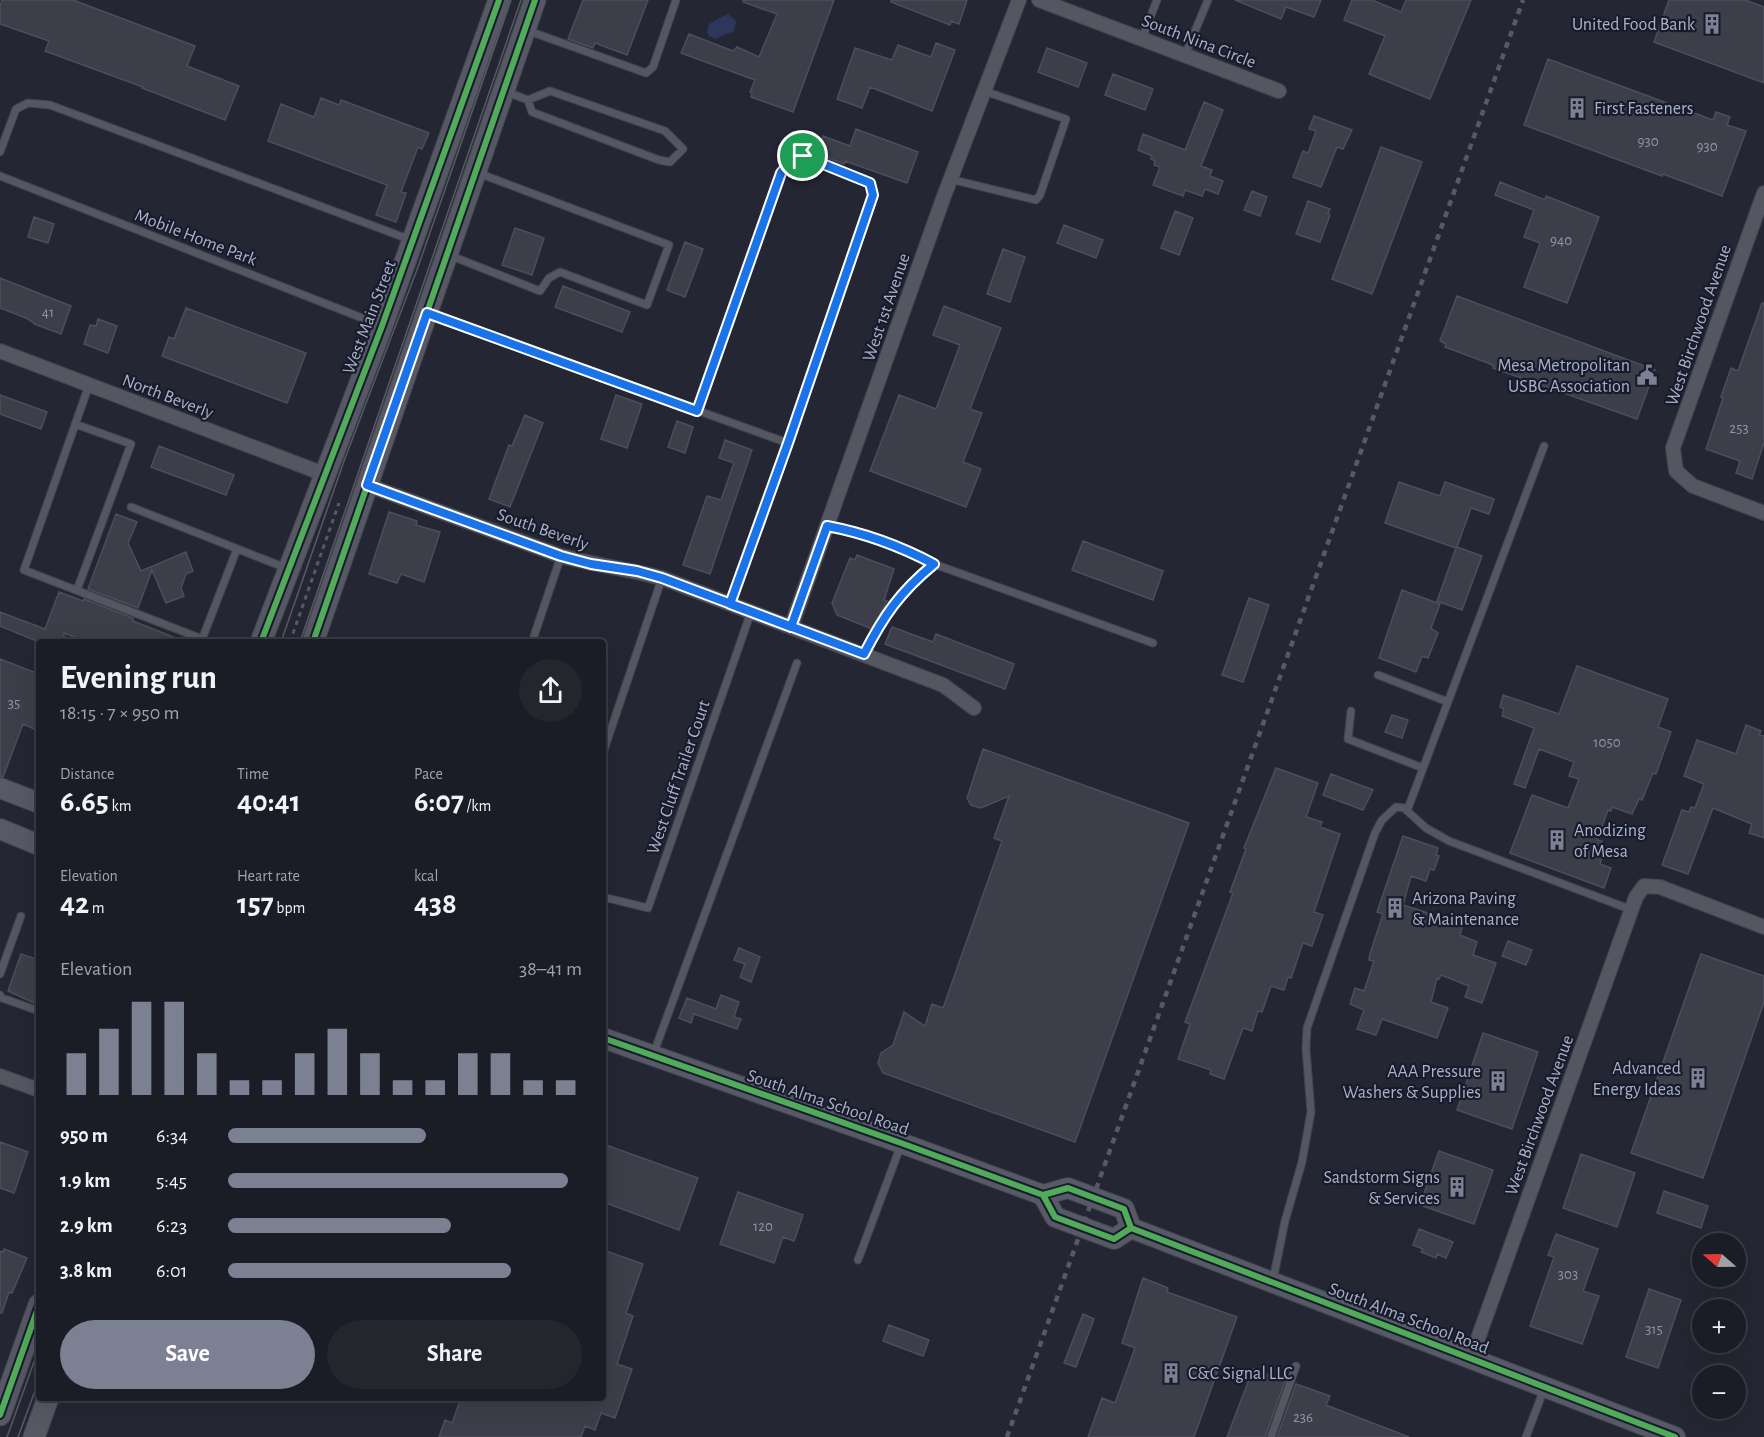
<!DOCTYPE html>
<meta charset="utf-8">
<style>
body{margin:0;font-family:"Alegreya Sans",sans-serif;background:#24262e;color:#f1f3f6;height:100vh;display:flex;flex-direction:column;font-size:22px;white-space:nowrap}
*{box-sizing:border-box;margin:0}
p{font-size:20px;color:#a0a2a7}
.icon{flex:none;width:33px;height:33px;fill:none;stroke:currentColor;stroke-width:2;stroke-linecap:round;stroke-linejoin:round}
.map{position:relative;flex:1;overflow:hidden}
.side{position:absolute;left:36px;top:639px;width:570px;height:762px;display:flex;flex-direction:column;background:#1b1d26;border-radius:6px;box-shadow:0 6px 24px #0002,0 0 0 2px #393b43}
.side>*{flex:none}
.needle{width:39px;rotate:290deg}
.tools{position:absolute;left:1692px;top:1233px;display:grid;gap:12px}
.tools a{display:grid;place-items:center;width:54px;height:54px;border-radius:50%;background:#1b1d26;box-shadow:0 6px 24px #0002,0 0 0 2px #393b43;font-size:30px}
.pin{position:absolute;display:grid;place-items:center;width:51px;height:51px;color:#fff;margin:-26px;border:3px solid #fff;border-radius:50%;box-shadow:0 2px 6px #0007}
.round{display:grid;place-items:center;flex:none;width:63px;height:63px;border-radius:32px;background:#24262e}
.head{display:flex;align-items:center;justify-content:space-between;height:102px;padding:0 24px}
h1{font-size:33px;font-weight:700;line-height:45px}
.figures{display:grid;grid-template-columns:repeat(3,1fr);gap:9px;height:102px;padding:6px 24px}
.figures div{display:grid;align-content:center}
.figures b{font-size:30px;font-weight:700}
.figures small{font-size:16px;font-weight:400}
.figures p{font-size:16px}
.chart{height:168px;padding:12px 24px}
.chart p{display:flex;justify-content:space-between}
.chart svg{width:100%;height:108px;margin-top:6px;stroke:#7c8093;stroke-width:6}
.cta{display:flex;gap:12px;margin-top:auto;padding:12px 24px}
.cta a{flex:1;height:69px;border-radius:36px;background:#7c8093;color:#fff;font-size:24px;font-weight:700;line-height:69px;text-align:center}
.cta a+a{background:#24262e;color:#f1f3f6}
ul{padding:0 24px;list-style:none;font-size:20px}
li{display:grid;grid-template-columns:96px 72px 1fr;align-items:center;height:45px}
li i{height:15px;border-radius:8px;background:#7c8093}
.map>svg:first-child{display:block}
.water{fill:#2d365b}
.building{fill:#3c3e49;stroke:#4b4e5b;stroke-width:1.5}
.lines{fill:none;stroke-linecap:round;stroke-linejoin:round}
.service-casing{stroke:#40424c;stroke-width:9}
.minor-casing{stroke:#40424c;stroke-width:16}
.secondary-casing{stroke:#40424c;stroke-width:22}
.primary-casing{stroke:#41444f;stroke-width:23}
.path{stroke:#565a64;stroke-width:3;stroke-dasharray:4.5 4.5;stroke-linecap:butt}
.service{stroke:#545662;stroke-width:7}
.minor{stroke:#545662;stroke-width:14}
.secondary{stroke:#575a66;stroke-width:20}
.primary{stroke:#565863;stroke-width:21}
.tram{stroke:#575a64;stroke-width:1.5}
.rail{stroke:#575a64;stroke-width:4.5;stroke-dasharray:6 6;stroke-linecap:butt}
.cycleway-casing{stroke:#171c2d;stroke-width:10}
.cycleway{stroke:#51ab58;stroke-width:6}
.route-casing{stroke:#fff;stroke-width:12}
.route{stroke:#1a73e8;stroke-width:8}
.labels{text-anchor:middle;stroke-width:4.5;stroke-linejoin:round;paint-order:stroke}
.number-label{font-size:15px;fill:#9094a7}
.poi-label{font-size:18px;fill:#acb0c6;stroke:#171c2d;text-anchor:end}
.street-label{font-size:18px;fill:#acb0c6;stroke:#171c2d}
</style>
<div class="map">
<svg width="1764" height="1437" viewBox="0 0 1764 1437">
<rect width="100%" height="100%" fill="#242733"/>
<path class="water" d="M728,14L736,21L734,31L715,39L709,36L707,32L709,24Z"/>
<path class="building" d="M2,0H73L195,46L187,66L239,86L225,120L142,88L143,87L45,51L49,41L0,24V7Z
M583,0H648L627,55L595,43L593,48L568,39Z
M743,0H834L793,112L751,97L752,93L750,92L755,80L681,53L689,34L733,51L737,47L759,57L777,14L743,2Z
M891,0H967L959,24L951,21L950,25L891,2Z
M1235,0H1321L1314,17L1286,7L1281,19Z
M1352,0H1372L1401,12L1406,0H1471L1430,99L1369,74L1385,36L1344,20Z
M1669,0H1745L1764,7V83L1654,42Z
M936,43L955,50L932,111L870,87L862,108L837,99L855,48L892,60L898,45L931,57Z
M1047,48L1087,63L1078,87L1038,72Z
M1548,59L1713,120L1716,112L1730,117L1727,125L1746,131L1722,196L1663,174L1662,176L1524,125Z
M1113,74L1153,89L1145,110L1105,95Z
M321,98L339,105L341,100L429,133L422,149L418,147L401,192L406,193L396,222L376,215L387,185L268,141L281,104L314,117Z
M1204,102L1223,110L1201,166L1212,170L1210,176L1223,181L1218,194L1205,189L1202,196L1185,190L1183,196L1153,185L1160,167L1154,165L1155,161L1151,159L1152,156L1138,150L1143,134L1185,150Z
M1314,116L1352,130L1343,149L1337,147L1321,187L1293,177L1303,151L1308,153L1316,131L1309,129Z
M856,129L918,152L907,183L845,161L844,164L817,154L823,136L850,146Z
M1381,147L1422,162L1372,294L1332,279Z
M1500,182L1545,200L1546,196L1599,217L1567,303L1524,287L1540,243L1524,237L1534,210L1495,195Z
M1252,191L1267,197L1260,216L1244,210Z
M1308,201L1330,209L1328,214L1330,215L1320,242L1296,234Z
M1175,211L1193,218L1179,255L1161,248Z
M34,217L54,224L48,243L28,237Z
M1064,225L1103,240L1096,258L1057,243Z
M515,228L544,238L532,275L502,265Z
M685,242L703,249L685,297L667,290Z
M1003,249L1025,257L1010,302L987,294Z
M0,278L71,306L61,334L34,324V323L26,318L0,308Z
M563,286L630,312L622,332L555,307Z
M1457,296L1655,370L1637,419L1493,368L1494,366L1488,363L1445,347L1446,344L1440,341Z
M1762,303H1764V443L1752,479L1736,473L1740,461L1706,449L1723,398L1721,397L1731,368L1738,371Z
M944,306L1001,328L970,409L982,413L963,462L981,469L966,507L870,471L899,395L936,409L960,345L933,335Z
M186,308L306,353L287,403L162,356L169,337L174,339Z
M98,319L117,326L108,353L84,344L90,325L96,326Z
M0,395L47,412L41,429L0,414Z
M616,395L642,404L627,448L601,439Z
M525,415L543,423L510,507L489,499L509,445L512,446Z
M677,421L693,427L685,453L668,447Z
M725,440L752,450L710,574L683,565L707,496L721,500L734,463L719,458Z
M159,446L234,475L226,495L151,467Z
M1399,482L1440,496L1445,482L1494,499L1489,514L1471,508L1457,547L1482,556L1462,610L1437,601L1456,548L1385,523Z
M389,512L417,521L416,525L440,532L424,582L401,574L397,583L369,574Z
M116,514L137,522L128,543L141,571L186,552L193,571L186,574L181,588L184,596L166,603L152,570L138,608L88,589Z
M1083,541L1163,571L1153,600L1072,570Z
M857,555L894,569L884,600L887,601L872,629L837,615L832,603L850,558L855,560Z
M1402,590L1440,604L1431,628L1438,633L1428,658L1422,656L1416,672L1379,658Z
M59,592L83,601L84,599L133,618V621L186,642H86L64,633L63,636L76,642H39L0,626V612L45,629Z
M1249,598L1269,605L1243,682L1222,675Z
M892,627L933,642L936,634L1014,664L1005,689L885,644Z
M0,659L39,674V731L23,724L3,777L0,776Z
M1577,666L1668,699L1658,727L1671,732L1656,774L1653,773L1642,800L1639,799L1632,814L1612,807L1611,811L1608,810L1597,840L1602,841L1598,851L1604,853L1600,864L1611,868L1604,888L1510,853L1532,795L1568,808L1579,779L1569,776L1574,762L1539,749L1525,788L1514,784L1534,728L1502,716L1504,709L1500,707L1503,695L1559,714Z
M1392,715L1408,720L1402,738L1385,732Z
M1746,725L1761,731L1759,735L1764,736V838L1749,833L1752,824L1713,808L1688,874L1662,865L1682,810L1689,812L1691,807L1695,808L1704,784L1684,776L1697,740L1736,754Z
M983,749L1189,823L1075,1142L883,1073L878,1063L881,1053L893,1045L904,1012L925,1026L932,1004L943,1008L1002,841L994,838L1009,796L981,808L971,805L967,798Z
M1276,768L1318,783L1306,817L1322,822L1320,827L1340,834L1314,912L1323,915L1312,946L1303,943L1291,978L1288,977L1284,990L1271,986L1262,1012L1258,1011L1252,1031L1243,1028L1224,1079L1210,1074L1211,1070L1178,1059L1190,1024L1185,1022L1233,893L1230,892L1246,849L1244,848Z
M1331,774L1373,790L1363,810L1323,795Z
M1403,836L1438,848L1436,855L1439,856L1434,870L1430,869L1426,881L1411,876L1403,905L1463,924L1460,935L1477,942L1473,955L1496,963L1482,1003L1465,997L1469,986L1441,975L1439,979L1437,978L1431,1002L1448,1008L1437,1038L1382,1019L1376,1035L1357,1029L1364,1010L1350,1004L1355,988L1364,991L1374,961L1369,960L1370,954L1383,914L1377,912Z
M1508,941L1532,950L1526,965L1502,956Z
M739,948L760,957L751,982L740,977L745,964L734,960Z
M21,954L39,960V1005L8,991Z
M1701,954L1764,976V1002L1703,1178L1631,1153Z
M721,995L739,1002L734,1017L741,1019L737,1029L694,1014L691,1023L679,1018L687,998L716,1009Z
M1483,1033L1538,1052L1512,1129L1457,1110Z
M0,1142L28,1152L14,1193L0,1188Z
M603,1144L698,1178L679,1230L603,1202Z
M1439,1151L1493,1170L1474,1224L1420,1205Z
M1581,1154L1635,1173L1617,1227L1563,1208Z
M1664,1191L1708,1206L1701,1228L1657,1213Z
M738,1192L803,1215L794,1241L783,1237L774,1263L720,1244Z
M1419,1229L1453,1242L1446,1258L1437,1254L1436,1258L1421,1252L1423,1249L1413,1245Z
M1556,1234L1598,1249L1583,1291L1599,1296L1582,1344L1530,1326L1554,1257L1548,1255Z
M4,1249L27,1258L12,1293L9,1292L2,1313H0V1251L3,1252Z
M603,1250L643,1264L626,1313L633,1316L617,1364L632,1369L615,1418L601,1413L595,1430L585,1426L581,1437H439L445,1420L452,1423L461,1398H603Z
M1143,1278L1168,1288L1167,1292L1237,1317L1194,1437H1088L1102,1398L1115,1403L1135,1348L1122,1343Z
M1649,1289L1681,1300L1658,1368L1626,1357Z
M1083,1314L1094,1319L1076,1367L1064,1363Z
M889,1325L929,1340L923,1356L883,1341Z
M1253,1369L1285,1381L1265,1437H1227Z
M1296,1384L1330,1396L1326,1405L1409,1437H1277Z"/>
<g class="lines">
<g class="service-casing">
<path id="service" d="M526,30L646,73L653,67L676,0
M1142,39L1157,0
M1185,55L1208,0
M507,92L528,100L550,91L665,131L683,149L670,162L659,160L532,112L528,100
M0,152L16,109L28,103L50,105L411,240
M0,176L380,325
M950,179L1036,200L1040,195L1066,119L984,91
M449,255L540,291L549,278L560,272L647,305L669,245L478,173
M429,314L788,443
M89,385L24,570L210,642
M697,411L781,173L794,157L803,156L870,183L873,195L788,443L730,604
M75,424L131,444L77,590
M131,507L286,568
M827,526C865,533 900,546 934,564
M201,642L237,549
M532,642L561,556
M864,654C884,616 901,592 934,564L1153,643
M1378,675L1448,702
M1351,711L1348,739L1423,768
M603,753L662,578
M1407,811L1544,446
M603,897L648,908L751,612
M0,974L21,916
M0,995L2,998L39,1011
M653,1055L797,663
M858,1260L901,1145
M1273,1280L1285,1221L1302,1162L1311,1112L1306,1049L1307,1028L1375,833L1382,820L1396,807L1404,808L1426,828L1449,841L1632,910
M1271,1437L1296,1366
M1526,1437L1544,1389"/>
</g>
<g class="minor-casing">
<path id="minor" d="M1039,0L1279,91
M1764,193L1673,448L1676,471L1693,486L1764,513
M0,351L324,474
M367,485L561,556C595,565 629,569 662,578L943,685L974,708
M791,627L944,196L1019,0
M0,1076L39,1090
M1471,1358L1636,897L1644,886L1660,887L1764,927"/>
</g>
<g class="secondary-casing">
<path id="secondary" d="M0,788L39,803
M0,829L39,845
M603,1038L901,1143L1043,1195L1068,1188L1124,1209L1131,1228L1675,1437
M1043,1195L1055,1217L1114,1239L1131,1228"/>
</g>
<g class="primary-casing">
<path id="primary" d="M261,642L382,326L499,0
M313,642L535,0
M0,1415L39,1305
M34,1437L48,1398"/>
</g>
<path class="path" d="M290,642L339,503"/>
<use href="#service" class="service"/>
<use href="#minor" class="minor"/>
<use href="#secondary" class="secondary"/>
<use href="#primary" class="primary"/>
<path class="tram" d="M281,642L344,461L418,267L511,0
M300,642L521,0
M7,1437L39,1348
M18,1437L39,1380"/>
<path class="rail" d="M1007,1437L1523,0"/>
<g class="cycleway-casing">
<path id="cycleway" d="M261,642L382,326L499,0
M313,642L535,0
M603,1038L901,1143L1043,1195L1068,1188L1124,1209L1131,1228L1675,1437
M1043,1195L1055,1217L1114,1239L1131,1228
M0,1415L39,1305"/>
</g>
<use href="#cycleway" class="cycleway"/>
</g>
<g class="lines">
<g class="route-casing">
<path id="route" d="M803,156L794,157L781,173L697,411L427,313L367,485L561,556L591,564L637,571L662,578L864,654C884,615 900,592 934,564C900,546 865,533 827,526L791,627L730,604L788,443L873,195L870,183L803,156"/>
</g>
<use href="#route" class="route"/>
</g>
<defs>
<g id="building-bare" transform="scale(1.62)"><path d="M-4-6H4V6H1V3H-1V6H-4ZM-2.5-4.3h1.7v1.8h-1.7ZM.8-4.3h1.7v1.8H.8ZM-2.5-1h1.7V.8h-1.7ZM.8-1h1.7V.8H.8Z" fill="#7c8093" stroke="#171c2d" stroke-width="2.5" paint-order="stroke"/></g>
<g id="civic-bare" transform="scale(1.62)"><path d="M-.6-6.5H3V-4.5H.6V-3L4-1V1h2V6H-6V1h2V-1L-.6-3ZM-1.2 2.5V6h2.4V2.5Z" fill="#7c8093" stroke="#171c2d" stroke-width="2.5" paint-order="stroke"/></g>
</defs>
<g fill-rule="evenodd">
<use href="#building-bare" x="1712" y="24"/>
<use href="#building-bare" x="1577" y="108"/>
<use href="#civic-bare" x="1647" y="375"/>
<use href="#building-bare" x="1557" y="840"/>
<use href="#building-bare" x="1395" y="908"/>
<use href="#building-bare" x="1698" y="1078"/>
<use href="#building-bare" x="1498" y="1081"/>
<use href="#building-bare" x="1457" y="1187"/>
<use href="#building-bare" x="1171" y="1373"/>
</g>
<g class="labels">
<g class="number-label">
<text x="1648" y="146">930</text>
<text x="1707" y="151">930</text>
<text x="1561" y="245">940</text>
<text x="48" y="317">41</text>
<text x="1739" y="433">253</text>
<text x="14" y="708">35</text>
<text x="1607" y="747">1050</text>
<text x="763" y="1231">120</text>
<text x="1568" y="1279">303</text>
<text x="1654" y="1334">315</text>
<text x="1303" y="1422">236</text>
</g>
<g class="poi-label">
<text x="1695" y="30">United Food Bank</text>
<text x="1594" y="114" text-anchor="start">First Fasteners</text>
<text x="1630" y="371">Mesa Metropolitan<tspan x="1630" dy="21">USBC Association</tspan></text>
<text x="1574" y="836" text-anchor="start">Anodizing<tspan x="1574" dy="21">of Mesa</tspan></text>
<text x="1412" y="904" text-anchor="start">Arizona Paving<tspan x="1412" dy="21">&amp; Maintenance</tspan></text>
<text x="1681" y="1074">Advanced<tspan x="1681" dy="21">Energy Ideas</tspan></text>
<text x="1481" y="1077">AAA Pressure<tspan x="1481" dy="21">Washers &amp; Supplies</tspan></text>
<text x="1440" y="1183">Sandstorm Signs<tspan x="1440" dy="21">&amp; Services</tspan></text>
<text x="1188" y="1379" text-anchor="start">C&amp;C Signal LLC</text>
</g>
<g class="street-label">
<text transform="translate(1199 41) rotate(21)" y="6">South Nina Circle</text>
<text transform="translate(196 237) rotate(21)" y="6">Mobile Home Park</text>
<text transform="translate(886 307) rotate(-71)" y="6">West 1st Avenue</text>
<text transform="translate(369 317) rotate(-69)" y="6">West Main Street</text>
<text transform="translate(1698 325) rotate(-71)" y="6">West Birchwood Avenue</text>
<text transform="translate(168 396) rotate(21)" y="6">North Beverly</text>
<text transform="translate(543 529) rotate(19)" y="6">South Beverly</text>
<text transform="translate(678 777) rotate(-71)" y="6">West Cluff Trailer Court</text>
<text transform="translate(828 1102) rotate(19)" y="6">South Alma School Road</text>
<text transform="translate(1539 1115) rotate(-70)" y="6">West Birchwood Avenue</text>
<text transform="translate(1409 1318) rotate(21)" y="6">South Alma School Road</text>
</g>
</g>
</svg>
<div class="tools">
<a><svg class="needle" viewBox="-14 -14 28 28"><path d="M0-13l5 13h-10z" fill="#e53935"/><path d="M0 13l5-13h-10z" fill="#a0a2a7"/></svg></a>
<a>+</a>
<a>−</a>
</div>
<div class="pin" style="left:803px;top:156px;background:#1e9e55"><svg class="icon" aria-label="arrive" viewBox="0 0 24 24"><path d="M6 21V4h12l-3 4 3 4H6"/></svg></div>
<section class="side">
<div class="head"><div><h1>Evening run</h1><p>18:15 · 7 × 950 m</p></div><a class="round"><svg class="icon" aria-label="share" viewBox="0 0 24 24"><path d="M12 15V3M7 8l5-5 5 5M5 13v7h14v-7"/></svg></a></div>
<div class="figures">
<div><p>Distance</p><b>6.65<small> km</small></b></div>
<div><p>Time</p><b>40:41</b></div>
<div><p>Pace</p><b>6:07<small> /km</small></b></div>
</div>
<div class="figures">
<div><p>Elevation</p><b>42<small> m</small></b></div>
<div><p>Heart rate</p><b>157<small> bpm</small></b></div>
<div><p>kcal</p><b>438</b></div>
</div>
<div class="chart"><p><span>Elevation</span>38–41 m</p>
<svg viewBox="0 0 160 44" preserveAspectRatio="none"><path d="M5 44V27M15 44V17M25 44V6M35 44V6M45 44V27M55 44V38M65 44V38M75 44V27M85 44V17M95 44V27M105 44V38M115 44V38M125 44V27M135 44V27M145 44V38M155 44V38"/></svg>
</div>
<ul>
<li><b>950 m</b>6:34<i style="width:56%"></i></li>
<li><b>1.9 km</b>5:45<i style="width:96%"></i></li>
<li><b>2.9 km</b>6:23<i style="width:63%"></i></li>
<li><b>3.8 km</b>6:01<i style="width:80%"></i></li>
</ul>
<div class="cta"><a>Save</a><a>Share</a></div>
</section>
</div>
